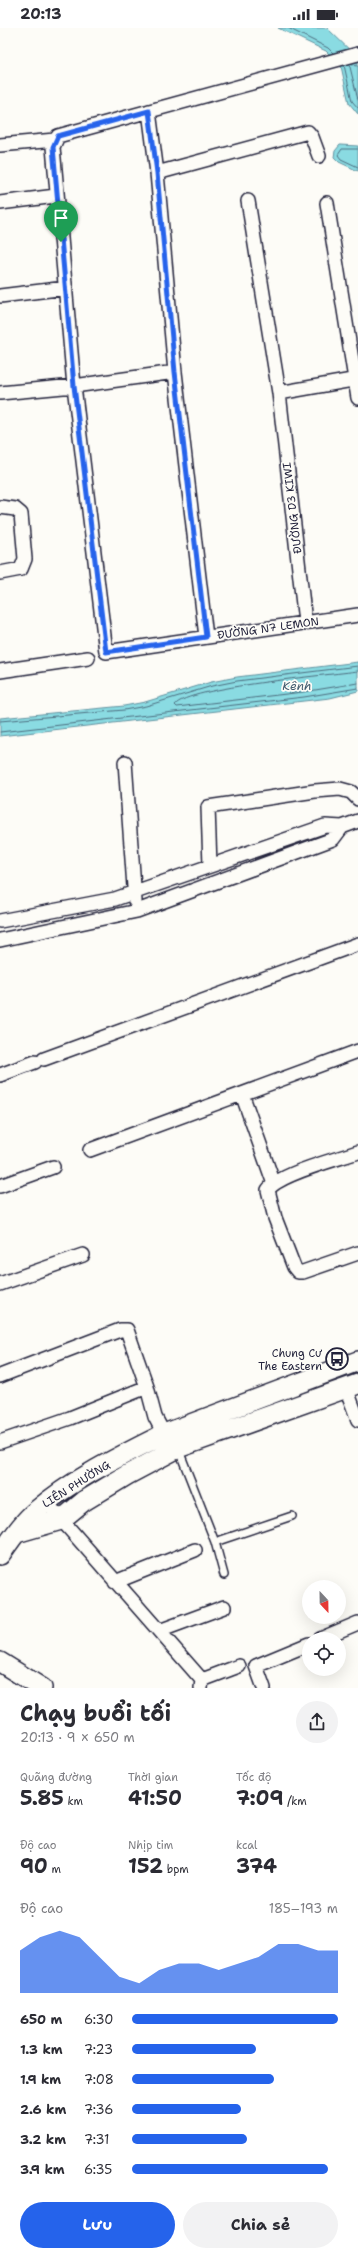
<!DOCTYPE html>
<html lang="vi">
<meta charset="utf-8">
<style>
body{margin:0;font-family:"Shantell Sans",sans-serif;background:#f2f2f3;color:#2b2b33;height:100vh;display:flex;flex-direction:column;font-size:15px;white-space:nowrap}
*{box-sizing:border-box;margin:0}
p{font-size:13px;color:#7c7c81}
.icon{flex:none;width:22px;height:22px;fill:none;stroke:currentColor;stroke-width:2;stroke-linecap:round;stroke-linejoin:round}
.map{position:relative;height:1660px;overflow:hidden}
.panel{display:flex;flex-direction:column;background:#fff;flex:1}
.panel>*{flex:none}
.needle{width:26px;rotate:158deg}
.buttons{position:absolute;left:302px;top:1552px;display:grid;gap:8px}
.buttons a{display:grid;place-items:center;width:44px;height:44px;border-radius:50%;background:#fff;box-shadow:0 4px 16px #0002;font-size:20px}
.pin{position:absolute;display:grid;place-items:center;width:34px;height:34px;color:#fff;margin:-41px -17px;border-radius:50% 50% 50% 0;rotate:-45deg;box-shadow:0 0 4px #0007}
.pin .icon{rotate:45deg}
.round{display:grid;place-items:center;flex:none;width:42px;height:42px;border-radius:21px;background:#f2f2f3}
.head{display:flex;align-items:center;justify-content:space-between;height:68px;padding:0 20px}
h1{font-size:22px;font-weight:700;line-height:30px}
.stats{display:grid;grid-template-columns:repeat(3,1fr);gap:6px;height:68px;padding:4px 20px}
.stats div{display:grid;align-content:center}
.stats b{font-size:20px;font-weight:700}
.stats small{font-size:11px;font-weight:400}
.stats p{font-size:11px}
.chart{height:112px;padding:8px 20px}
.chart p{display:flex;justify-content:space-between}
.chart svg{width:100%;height:72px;margin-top:4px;fill:#2563eb;opacity:.7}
.action{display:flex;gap:8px;margin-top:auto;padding:8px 20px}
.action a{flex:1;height:46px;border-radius:24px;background:#2563eb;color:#fff;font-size:16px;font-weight:700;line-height:46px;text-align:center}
.action a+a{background:#f2f2f3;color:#2b2b33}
ul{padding:0 20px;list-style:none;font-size:13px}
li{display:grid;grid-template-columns:64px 48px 1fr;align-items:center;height:30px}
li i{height:10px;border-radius:5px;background:#2563eb}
.status{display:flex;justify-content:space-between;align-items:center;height:28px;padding:0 20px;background:#fff;direction:ltr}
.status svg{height:11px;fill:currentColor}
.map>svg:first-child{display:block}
.water{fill:#8adbe2;stroke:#60919f}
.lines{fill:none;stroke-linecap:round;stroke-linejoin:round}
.shore{stroke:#4c6c7e;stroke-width:1}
.lane-casing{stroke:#22223b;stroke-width:10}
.street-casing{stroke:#22223b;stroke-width:16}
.secondary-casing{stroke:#22223b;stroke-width:22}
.lane{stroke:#fdfcf7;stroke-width:7}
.street{stroke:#fdfcf7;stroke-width:13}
.secondary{stroke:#fdfcf7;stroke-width:19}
.route-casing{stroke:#fff;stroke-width:8}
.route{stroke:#2563eb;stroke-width:5}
.labels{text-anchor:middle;stroke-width:3.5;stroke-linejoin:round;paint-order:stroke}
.street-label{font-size:11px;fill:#22223b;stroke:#fdfcf7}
.poi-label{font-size:11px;fill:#22223b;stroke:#fdfcf7;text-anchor:end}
.water-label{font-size:12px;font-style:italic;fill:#415a6d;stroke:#fdfcf7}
</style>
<div class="status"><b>20:13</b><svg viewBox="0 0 49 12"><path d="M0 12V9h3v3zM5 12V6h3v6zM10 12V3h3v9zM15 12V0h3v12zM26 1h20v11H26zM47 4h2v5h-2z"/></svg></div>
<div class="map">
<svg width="358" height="1660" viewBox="0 0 358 1660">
<rect width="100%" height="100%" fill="#fdfcf7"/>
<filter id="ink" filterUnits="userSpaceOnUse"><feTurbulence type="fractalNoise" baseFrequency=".025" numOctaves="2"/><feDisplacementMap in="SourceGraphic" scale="8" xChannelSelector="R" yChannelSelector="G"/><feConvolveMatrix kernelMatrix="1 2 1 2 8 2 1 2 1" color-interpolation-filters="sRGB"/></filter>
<g filter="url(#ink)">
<path class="water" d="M278,0H327L358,30V86L349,75L341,38L326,23Z
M340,117L358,118V143L339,134L334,129L335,123Z
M358,634V663L330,670L0,708V690L124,678L145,674L211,654L237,649Z"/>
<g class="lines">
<path class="shore" d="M288,0L328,20L333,25
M344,37L352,73L358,80
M358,38L352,37L350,39L358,72
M358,121H342L338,127L341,131L358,139
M358,643C330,647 188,659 175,677L177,679L303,664L358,655
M0,693L124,682L146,678L212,658L237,653L358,638
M0,704L304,669L358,660"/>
<g class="lane-casing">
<path id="lane" d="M178,1420L215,1514L224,1547
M215,1514L292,1488"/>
</g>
<g class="street-casing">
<path id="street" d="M358,26L58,108L53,119L74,358L106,624L358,587
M149,83L157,145L175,344L206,609
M0,117L55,112
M157,145L308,104L312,109L319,128
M248,173L279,365L305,594
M0,175L56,168
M327,175L358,370
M0,268L66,260
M0,365L74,358L175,344
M279,365L358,351
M0,479L15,481L21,486L25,531L21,541L0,545
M0,643L88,630
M125,734L135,873
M210,838L208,779L315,763L340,761L351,764L358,771
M0,893L115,871L325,798L342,799L358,793
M0,912L137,883L333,811L342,799
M44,1031L358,916
M0,1047L35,1034
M242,1066L274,1156
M90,1122L358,1023
M358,1124C338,1131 278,1146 268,1162L275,1190L294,1239L298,1244H303L358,1225
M0,1158L53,1139
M0,1256L83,1227
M0,1348L120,1302H127L147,1359L155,1389L164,1406
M346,1360L358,1392
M0,1414L70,1390L147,1359
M46,1474L202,1652L201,1660
M115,1554L195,1522
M159,1603L224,1579
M320,1611L358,1595
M202,1652L239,1638
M264,1660L256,1638L309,1616"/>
</g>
<g class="secondary-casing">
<path id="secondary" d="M16,1505L61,1492L84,1473L127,1447L178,1420L358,1356
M0,1527C11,1512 22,1494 37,1482C74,1450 121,1428 164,1406L358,1333
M0,1634L42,1660"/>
</g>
<use href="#lane" class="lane"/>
<use href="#street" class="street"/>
<use href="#secondary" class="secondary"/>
</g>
</g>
<g class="lines" filter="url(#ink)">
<g class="route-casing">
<path id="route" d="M149,83L157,145L175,344L206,609L106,624L74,358L53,119L58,108Z"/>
</g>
<use href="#route" class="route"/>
</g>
<defs>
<g id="bus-ring" transform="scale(1.15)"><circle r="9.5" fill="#fdfcf7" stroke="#22223b" stroke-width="1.5"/><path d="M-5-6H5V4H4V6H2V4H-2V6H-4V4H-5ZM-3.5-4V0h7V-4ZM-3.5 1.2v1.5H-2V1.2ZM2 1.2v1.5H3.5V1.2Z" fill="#22223b"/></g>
</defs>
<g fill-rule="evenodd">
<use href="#bus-ring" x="337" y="1331"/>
</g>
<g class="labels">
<g class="street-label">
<text transform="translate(292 480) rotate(-97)" y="4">ĐƯỜNG D3 KIWI</text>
<text transform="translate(268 600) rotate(-8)" y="4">ĐƯỜNG N7 LEMON</text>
<text transform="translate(76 1456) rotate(-32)" y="4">LIÊN PHƯỜNG</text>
</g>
<g class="poi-label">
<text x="322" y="1329">Chung Cư<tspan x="322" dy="13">The Eastern</tspan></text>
</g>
<g class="water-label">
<text x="297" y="662">Kênh</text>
</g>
</g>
</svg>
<div class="buttons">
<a><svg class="needle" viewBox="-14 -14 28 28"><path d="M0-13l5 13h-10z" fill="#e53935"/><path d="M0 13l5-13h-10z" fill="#7c7c81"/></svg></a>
<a><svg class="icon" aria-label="locate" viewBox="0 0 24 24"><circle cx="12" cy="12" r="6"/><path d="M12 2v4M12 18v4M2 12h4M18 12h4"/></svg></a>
</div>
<div class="pin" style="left:61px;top:214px;background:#1e9e55"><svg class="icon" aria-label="arrive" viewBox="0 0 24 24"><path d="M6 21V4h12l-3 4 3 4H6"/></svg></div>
</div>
<section class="panel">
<div class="head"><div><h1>Chạy buổi tối</h1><p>20:13 · 9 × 650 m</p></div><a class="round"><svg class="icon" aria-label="share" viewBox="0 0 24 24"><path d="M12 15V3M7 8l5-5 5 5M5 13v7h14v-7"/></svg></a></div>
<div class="stats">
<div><p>Quãng đường</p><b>5.85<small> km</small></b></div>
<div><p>Thời gian</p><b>41:50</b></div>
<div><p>Tốc độ</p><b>7:09<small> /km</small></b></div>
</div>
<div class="stats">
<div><p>Độ cao</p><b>90<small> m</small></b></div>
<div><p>Nhịp tim</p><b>152<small> bpm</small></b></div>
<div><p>kcal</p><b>374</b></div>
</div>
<div class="chart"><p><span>Độ cao</span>185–193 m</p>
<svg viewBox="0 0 160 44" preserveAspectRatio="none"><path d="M0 44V18L10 10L20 6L30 10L40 22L50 34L60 38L70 30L80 26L90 26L100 30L110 26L120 22L130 14L140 14L150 18L160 18V44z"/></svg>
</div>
<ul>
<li><b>650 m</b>6:30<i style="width:100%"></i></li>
<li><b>1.3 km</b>7:23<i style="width:60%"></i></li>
<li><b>1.9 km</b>7:08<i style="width:69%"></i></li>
<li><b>2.6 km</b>7:36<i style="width:53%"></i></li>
<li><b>3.2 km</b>7:31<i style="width:56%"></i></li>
<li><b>3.9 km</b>6:35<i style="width:95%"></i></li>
</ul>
<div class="action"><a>Lưu</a><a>Chia sẻ</a></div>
</section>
